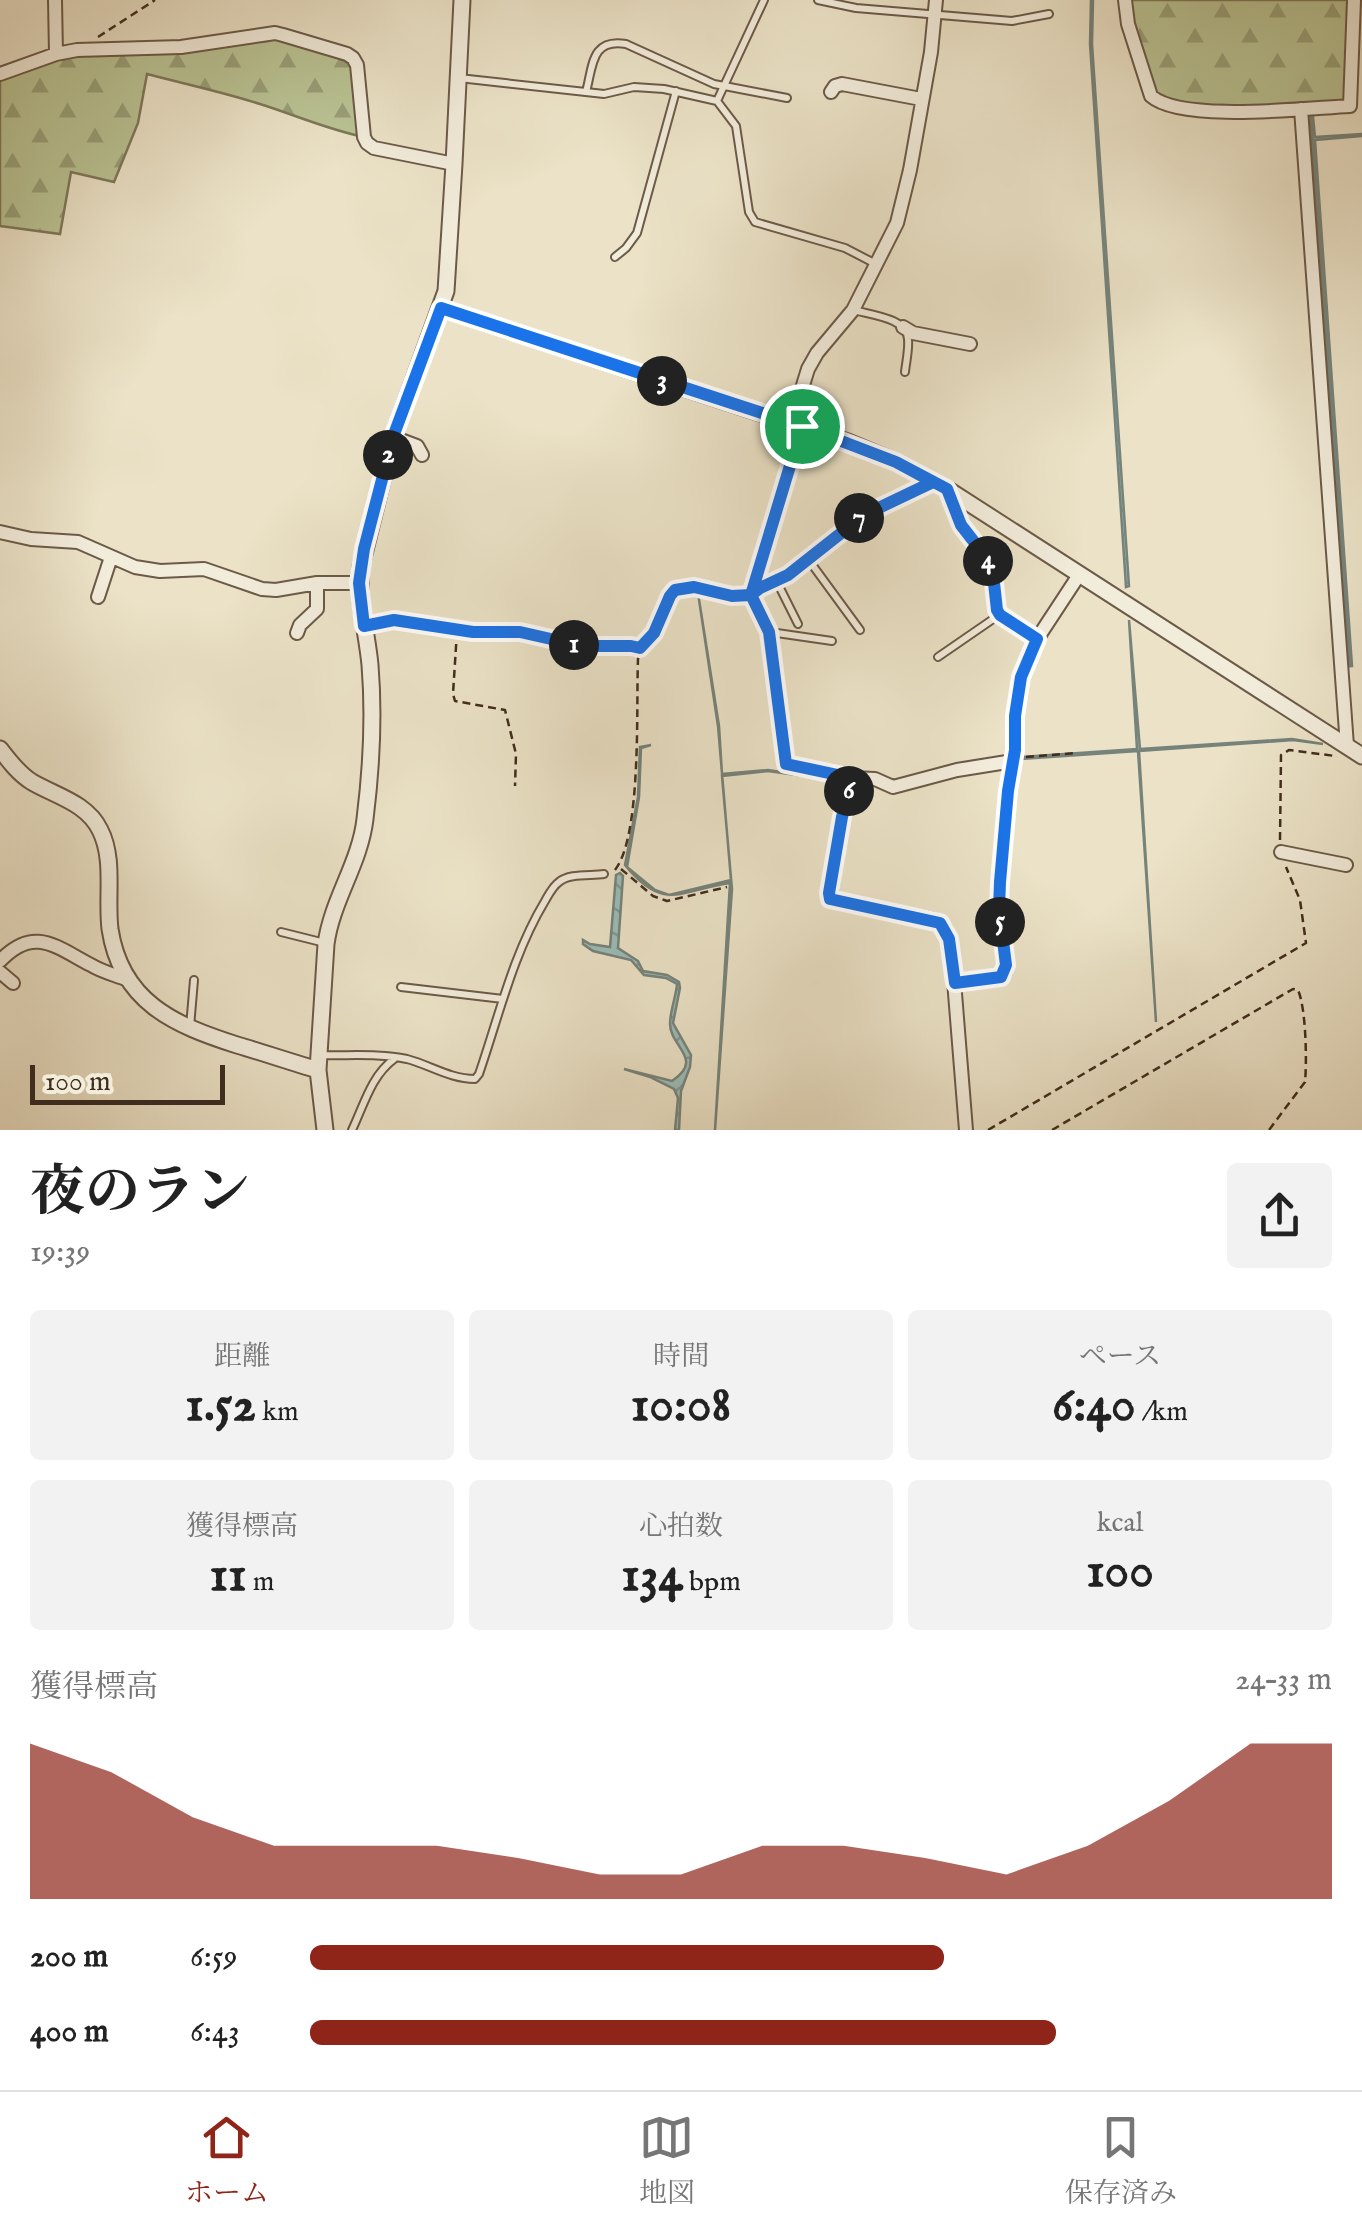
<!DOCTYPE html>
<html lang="ja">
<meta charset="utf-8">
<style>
body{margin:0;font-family:"IM FELL English","Noto Serif JP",serif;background:#f2f2f2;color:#222;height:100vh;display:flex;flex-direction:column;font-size:38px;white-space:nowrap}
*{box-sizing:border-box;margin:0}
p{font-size:32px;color:#767676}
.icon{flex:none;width:55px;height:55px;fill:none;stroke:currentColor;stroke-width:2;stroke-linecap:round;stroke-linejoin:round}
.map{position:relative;height:1130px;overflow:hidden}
.details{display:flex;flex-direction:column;background:#fff;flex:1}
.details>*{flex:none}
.scale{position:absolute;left:30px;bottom:25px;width:195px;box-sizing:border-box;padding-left:10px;border:5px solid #412d1e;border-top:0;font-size:28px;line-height:35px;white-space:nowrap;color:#412d1e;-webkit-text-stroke:8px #f2ecdb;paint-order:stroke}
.pin{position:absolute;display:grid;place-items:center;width:85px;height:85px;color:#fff;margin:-42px;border:5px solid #fff;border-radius:50%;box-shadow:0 2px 10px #0007}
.km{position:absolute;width:50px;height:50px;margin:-25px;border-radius:50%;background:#222;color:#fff;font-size:28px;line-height:50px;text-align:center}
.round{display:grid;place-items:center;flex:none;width:105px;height:105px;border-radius:10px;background:#f2f2f2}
.overview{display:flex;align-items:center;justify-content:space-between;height:170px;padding:0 30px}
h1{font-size:55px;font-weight:700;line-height:75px}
.stats{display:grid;grid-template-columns:repeat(3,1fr);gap:15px;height:170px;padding:10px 30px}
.stats div{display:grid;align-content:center;border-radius:10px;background:#f2f2f2;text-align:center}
.stats b{font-size:50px;font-weight:700}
.stats small{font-size:28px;font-weight:400}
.stats p{font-size:28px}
.chart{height:280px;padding:20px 30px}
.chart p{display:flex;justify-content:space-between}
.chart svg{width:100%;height:180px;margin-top:10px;fill:#8f2418;opacity:.7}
ul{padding:0 30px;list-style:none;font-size:32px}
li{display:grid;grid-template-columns:160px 120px 1fr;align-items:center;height:75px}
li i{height:25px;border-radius:12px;background:#8f2418}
.menu{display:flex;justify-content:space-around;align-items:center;height:140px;border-top:2px solid #e0e0e0;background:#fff;font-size:28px;color:#767676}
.menu a{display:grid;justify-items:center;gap:5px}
.menu .active{color:#8f2418}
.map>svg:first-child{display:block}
.green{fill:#bac394;stroke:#7e7859;stroke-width:2.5}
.forest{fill:url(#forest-firs);stroke:#7e7859;stroke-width:2.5}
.water{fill:url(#water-waves);stroke:#76837b;stroke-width:2.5}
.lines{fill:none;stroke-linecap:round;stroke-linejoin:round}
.service-casing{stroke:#6c5a48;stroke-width:10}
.minor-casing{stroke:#6c5a48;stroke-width:16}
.tertiary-casing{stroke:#6c5a48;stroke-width:19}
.path{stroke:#412d1e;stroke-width:2.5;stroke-dasharray:8 5;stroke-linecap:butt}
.service{stroke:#f2ecdb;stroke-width:6}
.minor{stroke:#f2ecdb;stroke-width:12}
.tertiary{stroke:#f2ecdb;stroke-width:15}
.route-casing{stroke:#fff;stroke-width:20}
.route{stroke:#1a73e8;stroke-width:12}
</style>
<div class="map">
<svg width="1362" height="1130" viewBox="0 0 1362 1130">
<defs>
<pattern id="forest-firs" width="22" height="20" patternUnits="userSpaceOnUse" patternTransform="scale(2.5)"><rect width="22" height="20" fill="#bac394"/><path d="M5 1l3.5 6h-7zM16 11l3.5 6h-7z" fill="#999f78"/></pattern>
<pattern id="water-waves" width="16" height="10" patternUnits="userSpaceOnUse" patternTransform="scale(2.5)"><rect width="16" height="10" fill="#99bdb9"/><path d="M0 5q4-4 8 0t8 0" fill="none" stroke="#7e9a96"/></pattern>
</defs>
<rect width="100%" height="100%" fill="#ebe2c7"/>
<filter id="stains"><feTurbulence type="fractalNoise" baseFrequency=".002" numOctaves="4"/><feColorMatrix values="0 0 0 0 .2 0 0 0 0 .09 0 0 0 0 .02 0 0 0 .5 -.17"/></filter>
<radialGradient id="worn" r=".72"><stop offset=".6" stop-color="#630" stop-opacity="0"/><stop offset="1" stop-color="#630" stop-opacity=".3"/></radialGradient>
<path class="green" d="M1307,113H1310L1350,666H1345Z"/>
<path class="forest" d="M1130,0H1351L1347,102L1223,110L1157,97L1130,9Z
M275,33L353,58L364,137C329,130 295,115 260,104C223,92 185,84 147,74L138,123L114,182L71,172L60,234L0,226V74L56,54Z"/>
<path class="water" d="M1091,0H1093L1092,44L1129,586L1126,587L1090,44Z
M1311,117H1313L1315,137L1362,134V136L1315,140L1352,666H1350Z
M698,593L719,726L722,774L768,770L846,782L768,771L722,776L732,889L715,1130L730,883C681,890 664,913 625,865L638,797L640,747L651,745L641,748L639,797L627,867L655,890L669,895L731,880L718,726Z
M1129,620L1140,749L1292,739L1323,744L1293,740L1139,751L1156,1022L1138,751L1022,759V757L1137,749Z
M620,873L623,876L618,948L638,961L643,971L667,975L679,982L680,988L673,1023L691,1055L690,1067L681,1091L679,1130H675L678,1098L674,1089L650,1077L624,1069L672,1081C705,1059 670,1047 670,1024C670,1011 676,997 677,984L666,978L644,975L631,960L593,951L583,944V940L590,944L610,947L616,875Z"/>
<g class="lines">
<g class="service-casing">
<path id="service" d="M818,0L856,8L1012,21L1049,14
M459,78L604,94L634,87L664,89L717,101L736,126L749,212L755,222L845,248L874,263
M586,92C593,66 591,38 626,44L714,84L787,98
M717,101L764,0
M615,257L626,248L637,233L676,91
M854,310C871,315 907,318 908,339C909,350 906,362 905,372
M948,495L961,525L991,565L997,609L999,615L1036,638
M808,559L860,630
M777,582L798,624
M756,591L789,575L864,515L931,482
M770,632L832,641
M938,657L999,615
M281,932L325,943
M401,987L503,999
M190,1027L194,980
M320,1055C349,1056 378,1053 407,1059C430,1065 450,1079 475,1079L479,1074C499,1016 513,954 545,901C549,894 553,886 559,882C569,873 591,876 604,874
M352,1130C364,1105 371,1076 394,1059"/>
</g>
<g class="minor-casing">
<path id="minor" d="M55,0L56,54
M936,0L931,52L910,170L897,223L853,310L817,353L808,369L800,395L801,426L751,595L769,632L786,764L852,778L875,779L893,787L957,770L1013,761
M1125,0L1128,24L1151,96C1182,123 1307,108 1350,106L1354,0
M0,74L56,54L77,50L181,47L275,33L283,35L347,54L353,58L357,65L364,137L367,143L374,148L454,164
M831,92L835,86L842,84L921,99
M1301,109L1347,746
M903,327L913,333L970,344
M393,437L417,446L422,455
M0,532L31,539L78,542L135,567L160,571L204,569L262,589L276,590L317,583H359
M98,597L111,557
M297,633L300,625L317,609V583
M852,778L842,817L830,899L935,920L946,930L952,956L966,1130
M1281,852L1346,865
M0,961C34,925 56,947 91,965C102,972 116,975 128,980
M0,972L13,983
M955,983L996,979L1005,972L999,909L1000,882L1008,791L1016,739L1015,716L1018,691L1025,664L1037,639L1079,575"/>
</g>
<g class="tertiary-casing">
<path id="tertiary" d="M441,308L848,442L896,462L947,489L1362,756
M0,749C9,761 19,774 32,782C56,796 87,803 100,830C115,859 106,897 110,929C121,1002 174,1025 237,1045C264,1053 291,1062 318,1070
M325,1130L318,1070L326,944C332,900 360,863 365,819C371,771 374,714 370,665C367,632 357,600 361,566L393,437L446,291L454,164L462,0"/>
</g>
<path class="path" d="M98,37L155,0
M377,623L394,620L473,632L512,631L570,644L604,647L631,646L640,648C646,643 652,637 656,630C666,613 666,584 693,587C709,588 723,596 740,596
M457,631L453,694L455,701L505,710L516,754L515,786
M1026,757L1076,753
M1280,840L1281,755L1289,750L1335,756
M621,869L653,896L667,901L727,887
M615,870C642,835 636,707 638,659L640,648
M988,1130L1306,943L1300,900L1286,867
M1052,1130L1286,993L1293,989L1298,990C1306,1008 1307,1061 1305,1082L1269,1130"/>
<use href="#service" class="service"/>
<use href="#minor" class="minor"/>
<use href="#tertiary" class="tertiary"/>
</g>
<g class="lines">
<g class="route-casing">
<path id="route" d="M802,426L751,595L732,596L694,587L675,590L670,596L654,633L640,648L631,646H582L520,632H473L394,620L364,626L359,583L364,549L393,437L441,308L802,426L896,462L947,489L961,525L992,565L997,610L1000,615L1037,639L1021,677L1015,716V750L1008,791L1000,882L999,909L1006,965L1001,977L955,983L949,939L940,923L830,899L829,893L842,817L852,778L786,764L769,632L751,595L760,588L788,575L864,515L933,482L896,462L802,426"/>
</g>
<use href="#route" class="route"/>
</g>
<rect width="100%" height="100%" filter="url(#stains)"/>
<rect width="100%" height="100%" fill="url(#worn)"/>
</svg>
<div class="scale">100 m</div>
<div class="pin" style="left:802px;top:426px;background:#1e9e55"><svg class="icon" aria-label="arrive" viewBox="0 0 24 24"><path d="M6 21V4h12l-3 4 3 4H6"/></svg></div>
<b class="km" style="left:574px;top:645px">1</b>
<b class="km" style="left:388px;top:455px">2</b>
<b class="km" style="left:662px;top:381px">3</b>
<b class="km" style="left:988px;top:561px">4</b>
<b class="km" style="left:1000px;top:922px">5</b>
<b class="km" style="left:849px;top:791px">6</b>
<b class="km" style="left:859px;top:518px">7</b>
</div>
<section class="details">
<div class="overview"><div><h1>夜のラン</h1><p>19:39</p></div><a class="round"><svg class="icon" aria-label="share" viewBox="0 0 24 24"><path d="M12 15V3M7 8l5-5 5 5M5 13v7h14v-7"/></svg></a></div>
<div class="stats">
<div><p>距離</p><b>1.52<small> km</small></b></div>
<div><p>時間</p><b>10:08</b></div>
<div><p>ペース</p><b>6:40<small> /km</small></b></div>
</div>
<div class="stats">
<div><p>獲得標高</p><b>11<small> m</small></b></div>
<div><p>心拍数</p><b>134<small> bpm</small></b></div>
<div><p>kcal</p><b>100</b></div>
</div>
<div class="chart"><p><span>獲得標高</span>24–33 m</p>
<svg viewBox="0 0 160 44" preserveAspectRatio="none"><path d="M0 44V6L10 13L20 24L30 31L40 31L50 31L60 34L70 38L80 38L90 31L100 31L110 34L120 38L130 31L140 20L150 6L160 6V44z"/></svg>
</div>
<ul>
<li><b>200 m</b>6:59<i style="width:62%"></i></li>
<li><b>400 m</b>6:43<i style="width:73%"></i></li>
</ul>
</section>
<nav class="menu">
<a class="active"><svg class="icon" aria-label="home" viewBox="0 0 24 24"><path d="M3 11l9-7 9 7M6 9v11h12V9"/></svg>ホーム</a>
<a><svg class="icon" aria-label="map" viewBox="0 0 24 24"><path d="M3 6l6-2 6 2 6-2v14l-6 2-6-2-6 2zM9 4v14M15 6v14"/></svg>地図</a>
<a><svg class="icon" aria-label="saved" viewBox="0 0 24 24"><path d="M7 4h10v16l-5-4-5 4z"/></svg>保存済み</a>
</nav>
